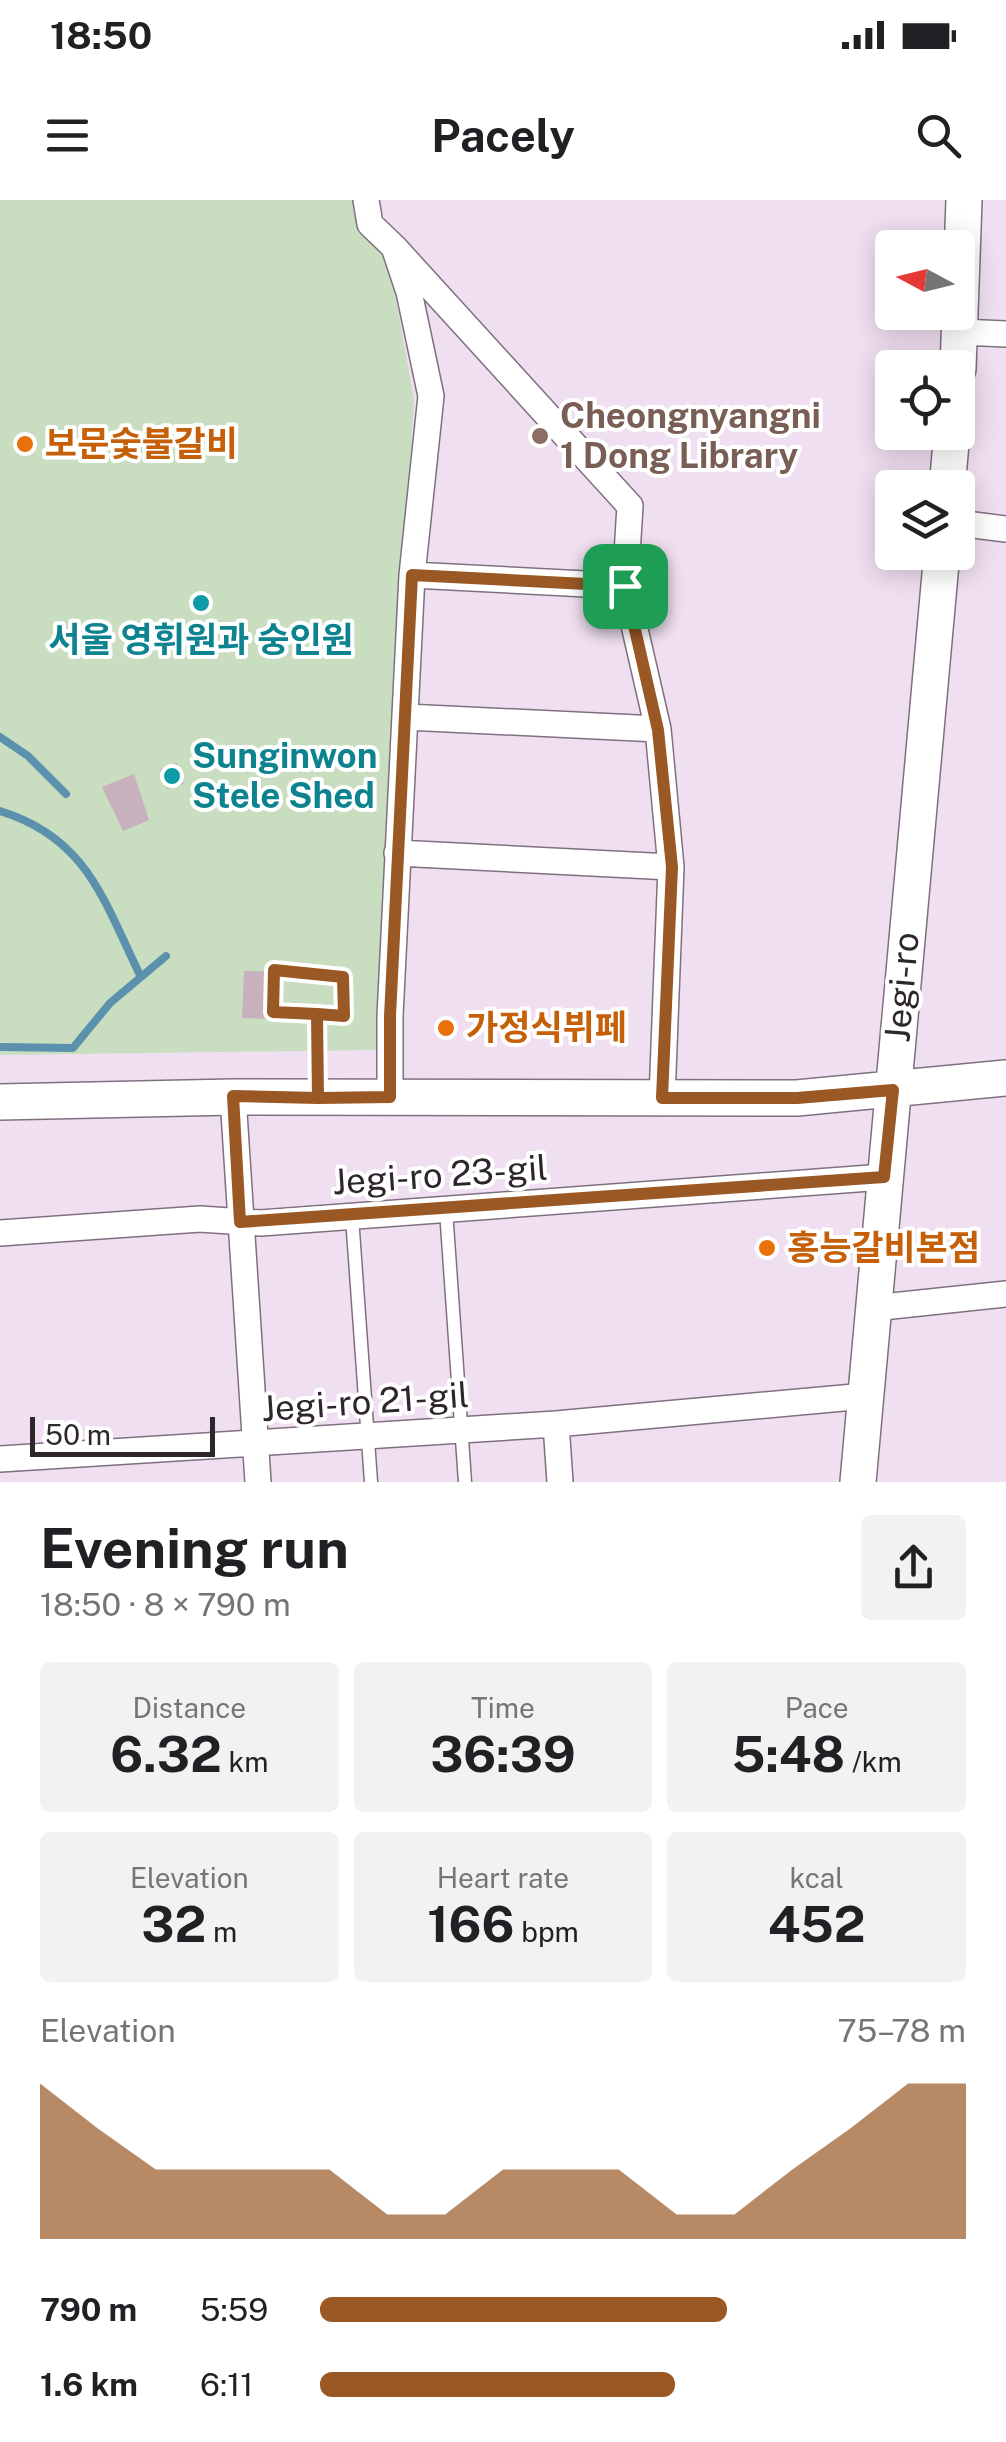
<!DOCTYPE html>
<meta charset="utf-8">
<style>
body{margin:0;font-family:"Public Sans","Noto Sans KR",sans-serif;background:#f2f2f2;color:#202124;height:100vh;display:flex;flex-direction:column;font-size:38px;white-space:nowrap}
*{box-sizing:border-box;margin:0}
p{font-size:32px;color:#757577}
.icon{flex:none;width:55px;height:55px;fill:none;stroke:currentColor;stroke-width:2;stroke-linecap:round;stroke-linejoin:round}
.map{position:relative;height:1282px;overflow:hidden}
.side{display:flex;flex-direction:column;background:#fff;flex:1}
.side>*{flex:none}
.needle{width:65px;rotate:277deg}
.buttons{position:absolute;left:875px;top:30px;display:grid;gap:20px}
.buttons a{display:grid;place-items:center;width:100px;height:100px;border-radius:10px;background:#fff;box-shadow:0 5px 25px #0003;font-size:50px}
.scale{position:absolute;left:30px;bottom:25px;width:185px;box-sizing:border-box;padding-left:10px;border:5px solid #2d262d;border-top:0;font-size:28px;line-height:35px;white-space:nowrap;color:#2d262d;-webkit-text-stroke:8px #fff;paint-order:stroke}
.pin{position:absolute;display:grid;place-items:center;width:85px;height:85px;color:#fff;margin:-42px;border-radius:20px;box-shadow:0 5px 15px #0006}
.round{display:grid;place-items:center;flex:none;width:105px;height:105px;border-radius:10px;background:#f2f2f2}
.summary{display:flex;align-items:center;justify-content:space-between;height:170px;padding:0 40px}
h1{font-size:55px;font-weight:700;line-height:75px}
.stats{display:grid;grid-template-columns:repeat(3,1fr);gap:15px;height:170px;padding:10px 40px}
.stats div{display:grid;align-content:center;border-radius:10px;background:#f2f2f2;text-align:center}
.stats b{font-size:50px;font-weight:700}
.stats small{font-size:28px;font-weight:400}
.stats p{font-size:28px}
.chart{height:280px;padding:20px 40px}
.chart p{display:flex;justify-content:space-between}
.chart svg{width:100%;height:180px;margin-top:10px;fill:#9a5825;opacity:.7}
ul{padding:0 40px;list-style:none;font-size:32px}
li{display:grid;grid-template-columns:160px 120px 1fr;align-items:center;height:75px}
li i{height:25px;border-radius:12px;background:#9a5825}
.status{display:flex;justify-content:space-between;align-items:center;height:70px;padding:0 50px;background:#fff;direction:ltr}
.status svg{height:28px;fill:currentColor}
header{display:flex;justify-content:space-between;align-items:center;height:130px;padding:0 40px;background:#fff;font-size:45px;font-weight:700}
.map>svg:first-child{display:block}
.green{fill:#c9dec1}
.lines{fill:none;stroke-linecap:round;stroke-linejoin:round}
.stream{stroke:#5b91ad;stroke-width:8}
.building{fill:#c8b1bd}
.service-casing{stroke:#7f7080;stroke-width:15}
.minor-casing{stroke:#7f7080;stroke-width:28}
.secondary-casing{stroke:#7f7080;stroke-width:38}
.service{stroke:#fff;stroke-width:12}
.minor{stroke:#fff;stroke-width:25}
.secondary{stroke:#fff;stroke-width:35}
.route-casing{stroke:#fff;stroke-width:20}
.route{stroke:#9a5825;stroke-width:12}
.education-dot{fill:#8d6e63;stroke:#fff;stroke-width:4}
.food-dot{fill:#e8710a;stroke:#fff;stroke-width:4}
.culture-dot{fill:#0f9aa8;stroke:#fff;stroke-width:4}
.labels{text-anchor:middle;stroke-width:8;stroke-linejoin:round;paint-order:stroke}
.education-label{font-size:35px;font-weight:bold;fill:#785e54;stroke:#fff;text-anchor:start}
.food-label{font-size:35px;font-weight:bold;fill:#c56008;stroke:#fff;text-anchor:start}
.culture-label{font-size:35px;font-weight:bold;fill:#0d838f;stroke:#fff}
.street-label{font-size:35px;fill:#2d262d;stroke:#fff}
</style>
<div class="status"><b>18:50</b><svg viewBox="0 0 49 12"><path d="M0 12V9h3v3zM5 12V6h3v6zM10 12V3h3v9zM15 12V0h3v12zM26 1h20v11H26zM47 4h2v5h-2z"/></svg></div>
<header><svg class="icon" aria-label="menu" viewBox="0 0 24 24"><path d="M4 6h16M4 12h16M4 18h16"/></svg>Pacely<svg class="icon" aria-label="search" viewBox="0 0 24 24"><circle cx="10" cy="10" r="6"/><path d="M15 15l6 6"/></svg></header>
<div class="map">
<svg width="1006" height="1282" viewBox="0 0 1006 1282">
<rect width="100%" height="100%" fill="#f0dff1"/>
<path class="green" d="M0,0H357L364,31L390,67L414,199L377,850L0,855Z"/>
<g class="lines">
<path class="stream" d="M0,537L28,556L66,594
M0,611C88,638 104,702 140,775
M0,847L73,848L110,803L166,756"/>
</g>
<path class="building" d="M177,563L184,584L167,589L160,569Z
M134,574L149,620L123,631L102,587Z
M244,771H267L266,819L242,818Z"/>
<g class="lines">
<g class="service-casing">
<path id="service" d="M274,770L343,777L344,816L273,812Z
M317,814L318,895
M446,1010L465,1282
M352,1017L371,1282"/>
</g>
<g class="minor-casing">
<path id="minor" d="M366,0L370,24L394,47L409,92L431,196L412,375L390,816V897
M394,47L630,306L625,386L658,529L671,667L662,898
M961,132L1006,134
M958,323L1006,329
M412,375L625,386
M406,517L658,529
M397,653L671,667
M233,897L258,1282
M0,1033L200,1019L261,1023L884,977
M873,1108L1006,1094
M556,1224L560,1282
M0,1259L556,1224L865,1196"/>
</g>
<g class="secondary-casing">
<path id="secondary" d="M958,169L964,0
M947,288L952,232
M0,902L233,897L797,898L1006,878
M858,1282L942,352"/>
</g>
<use href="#service" class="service"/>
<use href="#minor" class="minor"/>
<use href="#secondary" class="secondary"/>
</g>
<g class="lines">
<g class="route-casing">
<path id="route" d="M625,386L412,375L390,816V897L318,898L317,814L273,812L274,770L343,777L344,816L317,814L318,898L233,896L240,1022L884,977L893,890L797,898H662L672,667L658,530L625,386"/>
</g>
<use href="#route" class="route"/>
</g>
<circle class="education-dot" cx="540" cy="236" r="10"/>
<g class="food-dot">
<circle cx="25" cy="244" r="10"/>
<circle cx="446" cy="828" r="10"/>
<circle cx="767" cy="1048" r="10"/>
</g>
<g class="culture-dot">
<circle cx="201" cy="403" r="10"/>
<circle cx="172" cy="576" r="10"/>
</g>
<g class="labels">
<g class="education-label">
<text x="560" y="228">Cheongnyangni<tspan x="560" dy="40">1 Dong Library</tspan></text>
</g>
<g class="food-label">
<text x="45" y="256">보문숯불갈비</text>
<text x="466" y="840">가정식뷔페</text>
<text x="787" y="1060">홍능갈비본점</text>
</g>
<g class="culture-label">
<text x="201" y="452">서울 영휘원과 숭인원</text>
<text x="192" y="568" text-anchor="start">Sunginwon<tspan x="192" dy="40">Stele Shed</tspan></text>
</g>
<g class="street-label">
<text transform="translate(902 787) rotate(-85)" y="12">Jegi-ro</text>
<text transform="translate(440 975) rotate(-4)" y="12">Jegi-ro 23-gil</text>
<text transform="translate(365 1202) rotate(-4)" y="12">Jegi-ro 21-gil</text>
</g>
</g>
</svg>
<div class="buttons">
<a><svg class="needle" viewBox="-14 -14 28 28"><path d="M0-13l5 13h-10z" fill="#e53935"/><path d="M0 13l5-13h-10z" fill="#757577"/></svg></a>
<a><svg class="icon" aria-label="locate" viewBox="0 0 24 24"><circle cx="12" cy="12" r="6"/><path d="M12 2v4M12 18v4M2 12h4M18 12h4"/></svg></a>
<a><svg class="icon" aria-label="layers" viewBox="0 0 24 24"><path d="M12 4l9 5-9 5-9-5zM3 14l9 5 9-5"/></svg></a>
</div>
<div class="scale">50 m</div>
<div class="pin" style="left:625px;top:386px;background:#1e9e55"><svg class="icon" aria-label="arrive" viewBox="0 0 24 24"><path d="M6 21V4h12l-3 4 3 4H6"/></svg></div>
</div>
<section class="side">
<div class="summary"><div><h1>Evening run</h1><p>18:50 · 8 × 790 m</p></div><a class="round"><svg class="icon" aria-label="share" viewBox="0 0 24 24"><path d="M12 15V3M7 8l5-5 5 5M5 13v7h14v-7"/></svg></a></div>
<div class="stats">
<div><p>Distance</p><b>6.32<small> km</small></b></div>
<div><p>Time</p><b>36:39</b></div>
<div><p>Pace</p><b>5:48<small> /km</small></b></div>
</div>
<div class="stats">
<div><p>Elevation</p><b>32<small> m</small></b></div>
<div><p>Heart rate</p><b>166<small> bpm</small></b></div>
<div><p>kcal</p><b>452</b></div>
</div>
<div class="chart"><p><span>Elevation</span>75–78 m</p>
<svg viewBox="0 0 160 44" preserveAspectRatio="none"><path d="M0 44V6L10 17L20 27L30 27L40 27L50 27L60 38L70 38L80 27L90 27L100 27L110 38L120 38L130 27L140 17L150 6L160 6V44z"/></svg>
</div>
<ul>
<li><b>790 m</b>5:59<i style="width:63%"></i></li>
<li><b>1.6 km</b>6:11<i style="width:55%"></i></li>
</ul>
</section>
